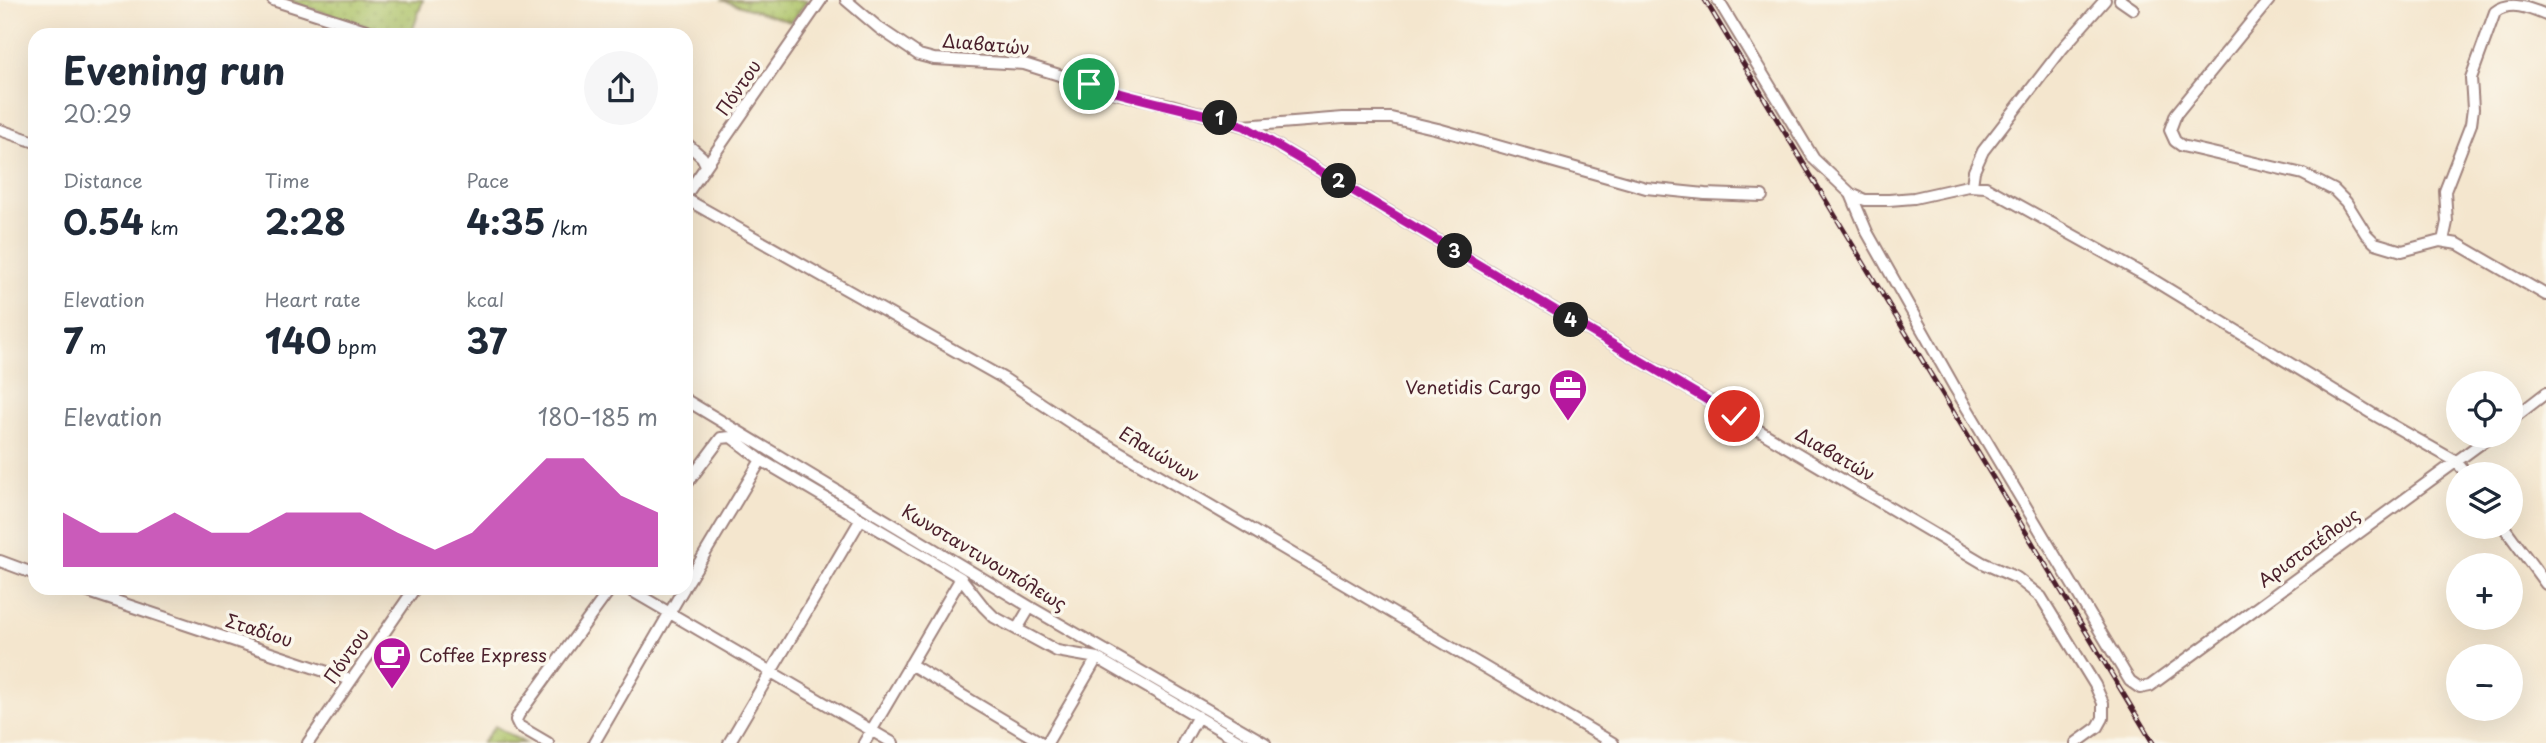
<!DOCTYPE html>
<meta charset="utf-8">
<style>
body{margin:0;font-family:"Playpen Sans",sans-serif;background:#f6f6f7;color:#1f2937;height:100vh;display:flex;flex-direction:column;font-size:26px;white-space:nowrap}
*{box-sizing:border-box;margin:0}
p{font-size:23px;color:#747a83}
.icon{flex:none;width:38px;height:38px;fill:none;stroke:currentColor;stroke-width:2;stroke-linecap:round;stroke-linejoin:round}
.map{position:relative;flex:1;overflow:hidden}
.details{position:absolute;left:28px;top:28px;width:665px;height:567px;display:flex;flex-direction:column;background:#fff;border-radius:21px;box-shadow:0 7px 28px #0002}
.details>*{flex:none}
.controls{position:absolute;left:2446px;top:371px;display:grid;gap:14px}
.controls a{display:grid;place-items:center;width:77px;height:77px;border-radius:50%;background:#fff;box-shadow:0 7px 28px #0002;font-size:35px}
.pin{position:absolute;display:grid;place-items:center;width:60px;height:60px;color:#fff;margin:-30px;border:4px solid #fff;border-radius:50%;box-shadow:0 2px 7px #0007}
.km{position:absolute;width:35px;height:35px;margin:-18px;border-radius:50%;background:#222;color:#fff;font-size:19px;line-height:35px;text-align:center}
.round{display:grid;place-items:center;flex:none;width:74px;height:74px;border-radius:37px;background:#f6f6f7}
.overview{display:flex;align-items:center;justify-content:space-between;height:119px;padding:0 35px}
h1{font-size:38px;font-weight:700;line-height:52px}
.stats{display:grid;grid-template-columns:repeat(3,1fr);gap:10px;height:119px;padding:7px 35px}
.stats div{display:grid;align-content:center}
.stats b{font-size:35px;font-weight:700}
.stats small{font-size:19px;font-weight:400}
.stats p{font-size:19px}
.chart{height:196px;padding:14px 35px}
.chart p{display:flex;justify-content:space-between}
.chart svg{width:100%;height:126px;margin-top:7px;fill:#b5179e;opacity:.7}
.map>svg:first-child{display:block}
.grass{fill:url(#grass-dots);stroke:#7b7048;stroke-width:2}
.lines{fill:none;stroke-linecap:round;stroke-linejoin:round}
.minor-casing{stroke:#9f827c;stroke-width:14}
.minor{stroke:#fff;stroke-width:10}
.rail-casing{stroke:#4a1f2b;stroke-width:5}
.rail{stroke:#fbf7ec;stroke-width:2.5;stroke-dasharray:8;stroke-linecap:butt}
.route-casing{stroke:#fff;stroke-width:14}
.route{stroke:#b5179e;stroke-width:9}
.labels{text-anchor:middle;stroke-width:7;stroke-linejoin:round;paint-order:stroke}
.street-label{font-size:18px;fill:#4a1f2b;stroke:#fbf7ec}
.poi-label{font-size:18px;fill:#4a1f2b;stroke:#fbf7ec;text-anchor:end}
</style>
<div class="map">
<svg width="2546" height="743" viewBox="0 0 2546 743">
<defs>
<pattern id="grass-dots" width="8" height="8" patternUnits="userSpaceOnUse" patternTransform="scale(1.75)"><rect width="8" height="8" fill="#acc266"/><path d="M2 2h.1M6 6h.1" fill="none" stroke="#96a659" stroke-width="1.8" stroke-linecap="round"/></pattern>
</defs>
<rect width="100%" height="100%" fill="#fbf7ec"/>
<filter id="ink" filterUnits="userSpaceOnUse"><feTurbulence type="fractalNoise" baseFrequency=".0143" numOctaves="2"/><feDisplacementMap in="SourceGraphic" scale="14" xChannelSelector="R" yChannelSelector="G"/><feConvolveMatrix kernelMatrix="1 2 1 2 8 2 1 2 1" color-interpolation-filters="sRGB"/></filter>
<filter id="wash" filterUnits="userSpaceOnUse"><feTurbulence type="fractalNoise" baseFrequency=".00686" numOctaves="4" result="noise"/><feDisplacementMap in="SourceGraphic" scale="28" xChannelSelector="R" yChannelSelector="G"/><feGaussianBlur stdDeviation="1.57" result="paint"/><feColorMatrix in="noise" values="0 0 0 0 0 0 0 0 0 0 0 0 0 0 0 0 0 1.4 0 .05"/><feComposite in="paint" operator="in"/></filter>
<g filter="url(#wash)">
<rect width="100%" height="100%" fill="#f4e6ce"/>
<path class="grass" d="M285,0H423L411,35H395Z
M721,0H808L791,22Z
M495,726L525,743H482Z"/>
</g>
<g filter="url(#ink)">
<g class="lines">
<g class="minor-casing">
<path id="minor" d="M273,0L381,35
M846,0L879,28L919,55L934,59L1024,64L1120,94L1171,105L1244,126L1983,563L2017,578L2041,597L2095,685L2103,703V718L2098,727L2076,743
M1718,0L1814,159L1851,194L1865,200H1889L1914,198L1968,186L1986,187L2150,278L2371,413L2457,462L2466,474
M2120,0L2133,9
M2269,0L2176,114L2170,130L2175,141L2182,146L2303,174L2334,190L2346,202L2366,234L2375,243L2402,251L2440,241L2458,244L2546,295
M1244,126L1343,118H1391L1438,129L1646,188L1705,194L1762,196
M0,130L35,142
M686,143L702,157L706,165
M1972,185L1974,171L1983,151L2062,49L2105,0
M1851,194L1867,232L1955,388L2125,673L2130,681L2140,688L2150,686L2491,436
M686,195L821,0
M686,199L1003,378L1074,425L1613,743
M2443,241L2447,222L2445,191L2471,124L2473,109L2471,78L2495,12C2510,0 2529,8 2546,15
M686,400L1030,607L1265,743
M2511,420L2546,393
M686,485L721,438L731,437L761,460L961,578L983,606L994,617L1057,651L1097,658L1243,743
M2504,527L2546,584
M0,561L35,574
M686,585L761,460
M77,588L351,680
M627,588L893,743
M1017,629L1030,607
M910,664L1042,743
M308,743L415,588
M548,743L519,726L516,720L519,714L611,588
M594,743L684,588
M729,743L861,519
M864,743L961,578
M1047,743L1097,658
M1183,743L1198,716"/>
</g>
<use href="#minor" class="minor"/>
<g class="rail-casing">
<path id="rail" d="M1705,0L2153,743"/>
</g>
<use href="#rail" class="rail"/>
</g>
</g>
<g class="lines" filter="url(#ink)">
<g class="route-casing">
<path id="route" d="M1089,84C1140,101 1193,109 1244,126L1734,416"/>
</g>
<use href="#route" class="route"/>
</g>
<defs>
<g id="office-pin" transform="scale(2.0125)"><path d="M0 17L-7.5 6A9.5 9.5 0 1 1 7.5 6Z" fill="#b5179e" stroke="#fbf7ec"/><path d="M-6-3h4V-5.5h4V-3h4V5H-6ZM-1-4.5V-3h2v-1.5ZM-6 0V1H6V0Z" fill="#fff"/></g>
<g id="cafe-pin" transform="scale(2.0125)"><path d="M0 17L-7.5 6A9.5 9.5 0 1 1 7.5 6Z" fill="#b5179e" stroke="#fbf7ec"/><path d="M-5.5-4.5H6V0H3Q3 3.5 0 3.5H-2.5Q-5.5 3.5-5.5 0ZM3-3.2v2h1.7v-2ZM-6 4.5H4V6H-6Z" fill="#fff"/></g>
</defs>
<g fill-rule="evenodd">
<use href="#office-pin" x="1568" y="388"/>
<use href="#cafe-pin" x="392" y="656"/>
</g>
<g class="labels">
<g class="street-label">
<text transform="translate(986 45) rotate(5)" y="6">Διαβατών</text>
<text transform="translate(739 88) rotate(-55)" y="6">Πόντου</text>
<text transform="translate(1159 455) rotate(31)" y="6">Ελαιώνων</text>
<text transform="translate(1835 455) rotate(30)" y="6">Διαβατών</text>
<text transform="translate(2309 548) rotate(-36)" y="6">Αριστοτέλους</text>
<text transform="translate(984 558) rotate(31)" y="6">Κωνσταντινουπόλεως</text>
<text transform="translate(259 631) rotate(18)" y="6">Σταδίου</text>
<text transform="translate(347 656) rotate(-55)" y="6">Πόντου</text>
</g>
<g class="poi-label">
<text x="1541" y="394">Venetidis Cargo</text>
<text x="419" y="662" text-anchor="start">Coffee Express</text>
</g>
</g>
</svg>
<div class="controls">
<a><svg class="icon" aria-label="locate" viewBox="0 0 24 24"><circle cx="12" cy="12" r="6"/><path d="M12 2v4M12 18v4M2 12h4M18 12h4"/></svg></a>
<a><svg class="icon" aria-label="layers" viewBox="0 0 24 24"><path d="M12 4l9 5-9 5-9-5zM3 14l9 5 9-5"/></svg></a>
<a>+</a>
<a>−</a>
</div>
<div class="pin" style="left:1089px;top:84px;background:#1e9e55"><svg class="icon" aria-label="arrive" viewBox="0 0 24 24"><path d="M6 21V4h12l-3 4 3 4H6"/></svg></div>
<div class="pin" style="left:1734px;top:416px;background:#d93025"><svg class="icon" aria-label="check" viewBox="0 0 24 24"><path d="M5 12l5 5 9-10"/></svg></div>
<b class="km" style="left:1220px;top:118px">1</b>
<b class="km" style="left:1339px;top:181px">2</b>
<b class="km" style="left:1455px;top:251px">3</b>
<b class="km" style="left:1571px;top:320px">4</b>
<section class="details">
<div class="overview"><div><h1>Evening run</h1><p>20:29</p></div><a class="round"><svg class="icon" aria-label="share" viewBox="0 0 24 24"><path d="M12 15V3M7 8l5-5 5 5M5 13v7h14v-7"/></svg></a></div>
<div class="stats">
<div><p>Distance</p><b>0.54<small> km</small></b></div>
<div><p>Time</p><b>2:28</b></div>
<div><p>Pace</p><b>4:35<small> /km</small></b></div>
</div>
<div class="stats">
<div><p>Elevation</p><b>7<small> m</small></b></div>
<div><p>Heart rate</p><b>140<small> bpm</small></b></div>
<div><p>kcal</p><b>37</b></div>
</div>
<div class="chart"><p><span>Elevation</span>180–185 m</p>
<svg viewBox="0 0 160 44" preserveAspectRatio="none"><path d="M0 44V25L10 32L20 32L30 25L40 32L50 32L60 25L70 25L80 25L90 32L100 38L110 32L120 19L130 6L140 6L150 19L160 25V44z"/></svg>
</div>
</section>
</div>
